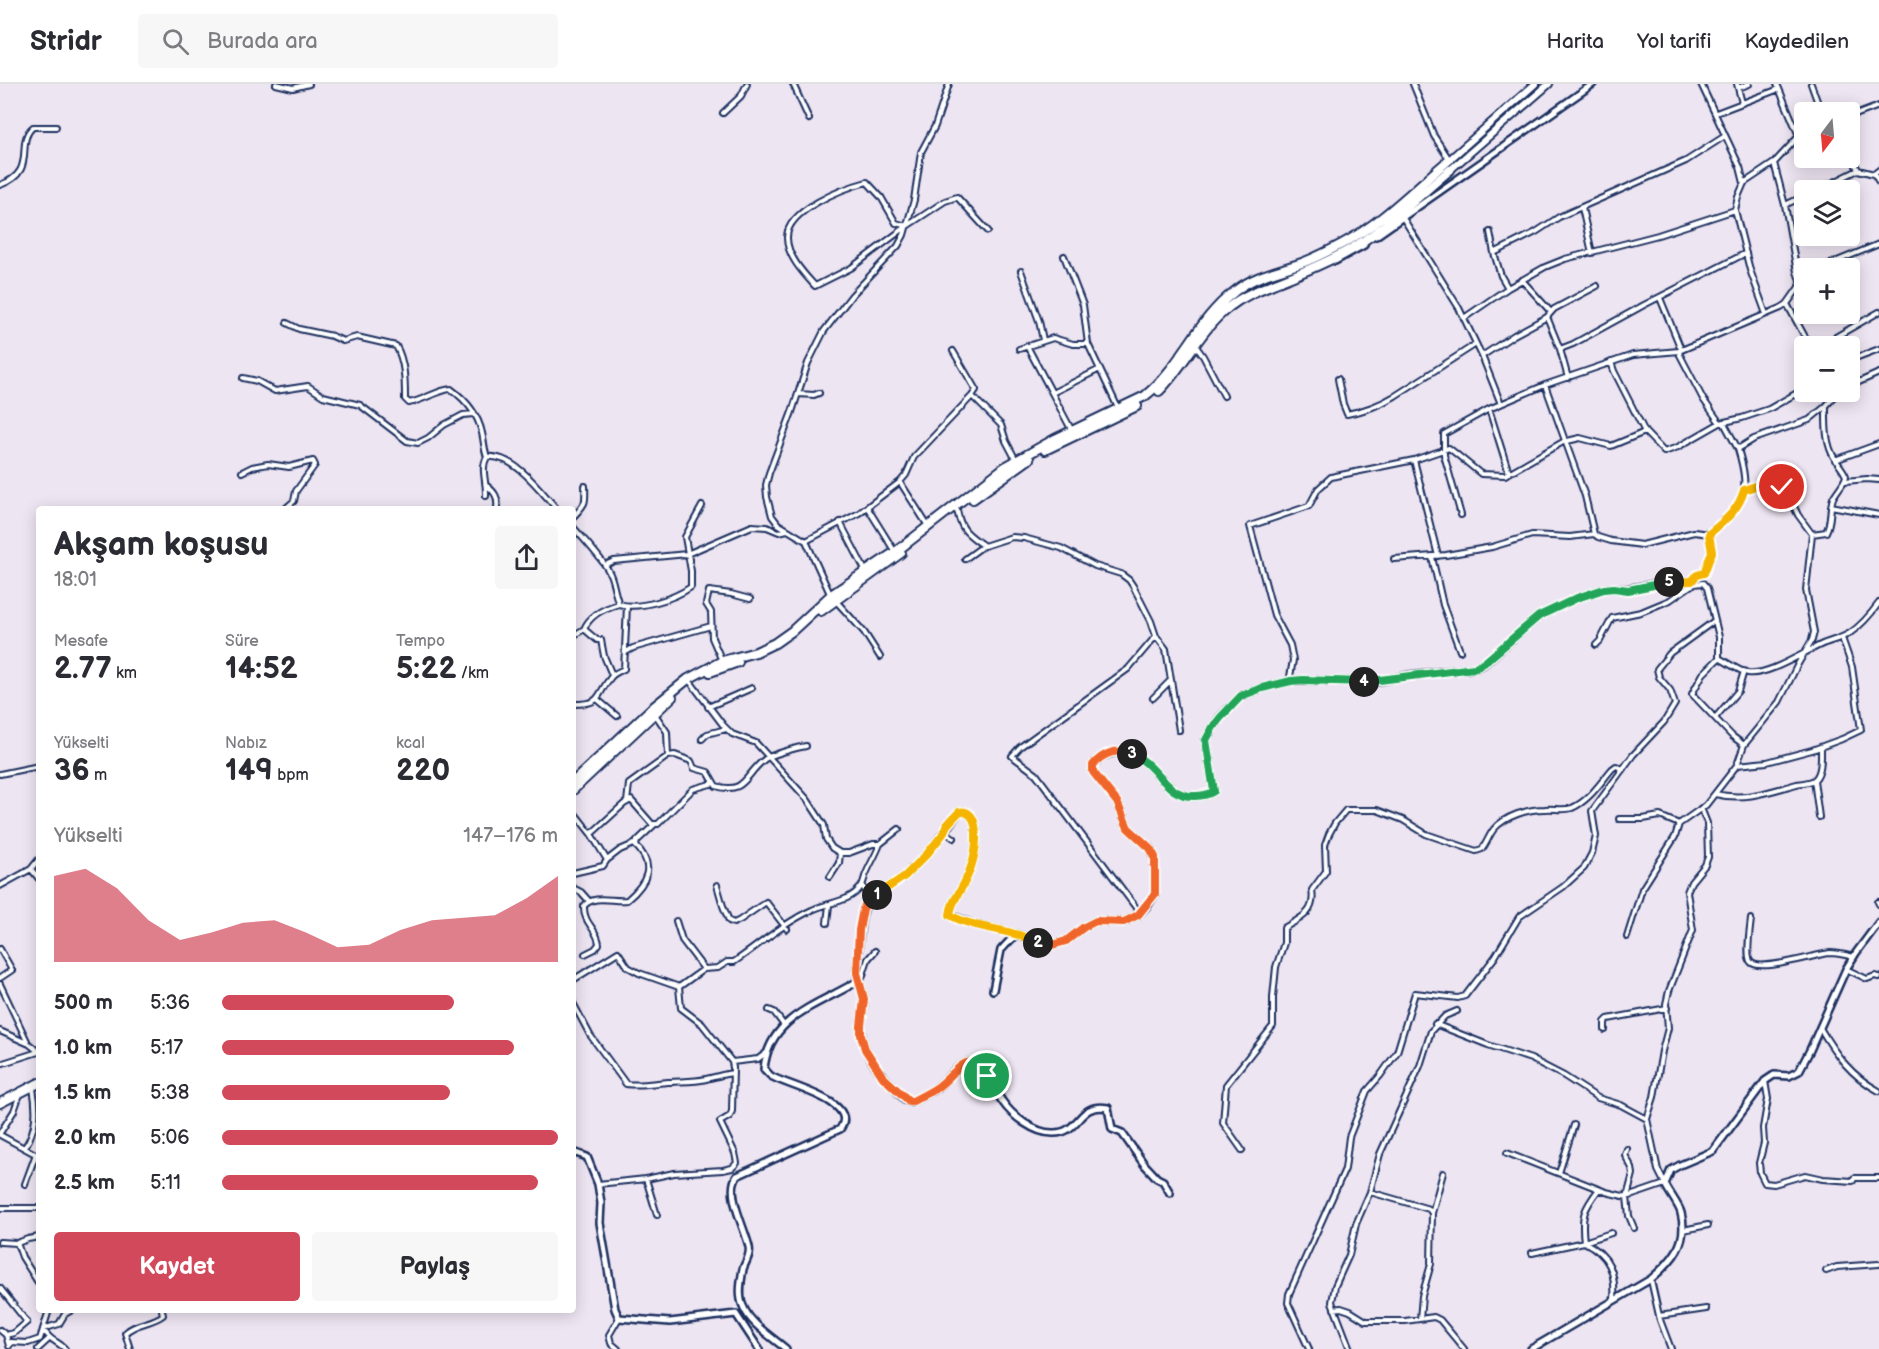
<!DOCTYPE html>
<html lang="tr">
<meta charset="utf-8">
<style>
body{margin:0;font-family:"Balsamiq Sans",sans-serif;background:#f7f7f7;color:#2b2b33;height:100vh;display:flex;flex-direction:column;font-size:22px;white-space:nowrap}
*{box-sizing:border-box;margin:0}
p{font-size:20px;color:#7c7c81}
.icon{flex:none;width:33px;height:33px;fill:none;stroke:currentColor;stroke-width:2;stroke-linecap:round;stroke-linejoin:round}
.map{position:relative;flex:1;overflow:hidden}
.drawer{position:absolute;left:36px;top:422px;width:540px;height:807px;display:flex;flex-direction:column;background:#fff;border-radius:6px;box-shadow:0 3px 15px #0003}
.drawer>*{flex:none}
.needle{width:39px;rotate:196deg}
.tools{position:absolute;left:1794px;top:18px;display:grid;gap:12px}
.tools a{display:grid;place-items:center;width:66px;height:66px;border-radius:6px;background:#fff;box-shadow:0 3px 15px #0003;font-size:30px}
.pin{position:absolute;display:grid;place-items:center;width:51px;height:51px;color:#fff;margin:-26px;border:3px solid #fff;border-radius:50%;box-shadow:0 2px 6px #0007}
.km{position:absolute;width:30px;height:30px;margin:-15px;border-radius:50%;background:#222;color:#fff;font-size:16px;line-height:30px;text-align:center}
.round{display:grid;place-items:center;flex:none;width:63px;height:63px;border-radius:6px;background:#f7f7f7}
.headline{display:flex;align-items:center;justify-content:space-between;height:102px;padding:0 18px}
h1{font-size:33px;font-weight:800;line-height:45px}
.stats{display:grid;grid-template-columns:repeat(3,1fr);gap:9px;height:102px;padding:6px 18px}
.stats div{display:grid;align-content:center}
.stats b{font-size:30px;font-weight:800}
.stats small{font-size:16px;font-weight:400}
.stats p{font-size:16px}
.chart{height:168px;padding:12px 18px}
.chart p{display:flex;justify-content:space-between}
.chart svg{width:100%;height:108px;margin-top:6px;fill:#d1495b;opacity:.7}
.action{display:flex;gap:12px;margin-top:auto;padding:12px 18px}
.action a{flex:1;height:69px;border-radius:6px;background:#d1495b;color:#fff;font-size:24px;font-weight:800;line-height:69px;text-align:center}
.action a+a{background:#f7f7f7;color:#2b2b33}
ul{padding:0 18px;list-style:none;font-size:20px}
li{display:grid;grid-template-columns:96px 72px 1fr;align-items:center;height:45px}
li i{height:15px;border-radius:8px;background:#d1495b}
header{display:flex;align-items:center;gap:36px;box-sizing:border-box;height:84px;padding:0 30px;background:#fff;border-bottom:2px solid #e1e1e2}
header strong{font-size:28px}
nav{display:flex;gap:33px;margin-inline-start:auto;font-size:21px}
.search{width:420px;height:54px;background:#f7f7f7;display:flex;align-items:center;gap:15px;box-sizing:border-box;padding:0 21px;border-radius:6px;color:#7c7c81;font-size:22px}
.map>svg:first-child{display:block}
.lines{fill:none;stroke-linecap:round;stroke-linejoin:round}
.street-casing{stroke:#1b2f5e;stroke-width:8}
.secondary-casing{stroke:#1b2f5e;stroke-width:10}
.primary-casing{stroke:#1b2f5e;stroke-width:10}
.highway-casing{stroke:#1b2f5e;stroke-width:12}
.street{stroke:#fff;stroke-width:4}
.secondary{stroke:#fff;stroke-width:5}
.primary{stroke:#fff;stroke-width:6}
.highway{stroke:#fff;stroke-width:8}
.split-1-casing{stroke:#fff;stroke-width:12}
.split-2-casing{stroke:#fff;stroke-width:12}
.split-3-casing{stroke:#fff;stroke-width:12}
.split-4-casing{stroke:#fff;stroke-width:12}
.split-5-casing{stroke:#fff;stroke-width:12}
.split-6-casing{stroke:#fff;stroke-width:12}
.split-1{stroke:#f0652b;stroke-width:8}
.split-2{stroke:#f5b400;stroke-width:8}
.split-3{stroke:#f0652b;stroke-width:8}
.split-4{stroke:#22a559;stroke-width:8}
.split-5{stroke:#22a559;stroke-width:8}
.split-6{stroke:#f5b400;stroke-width:8}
</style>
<header>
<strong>Stridr</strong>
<div class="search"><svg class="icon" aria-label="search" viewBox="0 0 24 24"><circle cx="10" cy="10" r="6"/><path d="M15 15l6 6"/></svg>Burada ara</div>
<nav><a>Harita</a><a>Yol tarifi</a><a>Kaydedilen</a></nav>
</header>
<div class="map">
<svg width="1879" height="1265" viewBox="0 0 1879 1265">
<rect width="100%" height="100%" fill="#eee5f2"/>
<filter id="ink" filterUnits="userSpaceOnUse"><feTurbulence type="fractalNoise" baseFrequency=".0167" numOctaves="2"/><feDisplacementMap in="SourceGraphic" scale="12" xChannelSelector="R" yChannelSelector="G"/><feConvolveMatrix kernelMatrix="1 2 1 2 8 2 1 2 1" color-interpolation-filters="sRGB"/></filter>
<g filter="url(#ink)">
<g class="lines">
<g class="street-casing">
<path id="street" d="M276,0L293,4L309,0
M793,0L809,35
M1413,0L1434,52L1449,75
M1701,0L1740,83L1744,99L1738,113L1735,126L1750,186L1766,230
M1737,0L1742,19
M1777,0L1799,52
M1811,0L1821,28
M1738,4L1749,0
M723,29L741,12L747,0
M1716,29L1779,5
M1850,33L1879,22
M1850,68L1858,86L1874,90L1879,86
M1774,79L1785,121L1797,188L1801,199
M1874,90L1879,98
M1744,99L1774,79L1799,52L1804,49
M0,101C39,87 14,59 33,43H56
M1818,106L1858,86
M1785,121L1804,112
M1582,124L1592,169
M1403,134L1459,224L1482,272L1501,320
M907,142L896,139L881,113L867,98C844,104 786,126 787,154C787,172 804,190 815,202L851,184L907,142L945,117L957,113L988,147
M1490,148L1494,169
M1064,172L1083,221L1088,260L1118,324
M1820,184L1879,160
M1021,187L1039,237L1043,256
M1522,196L1550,227
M1508,204L1501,192L1494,169L1536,148L1559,133L1686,77L1725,52
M1660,214L1681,265
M1787,220L1810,262
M1464,234L1508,204L1545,183L1565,175L1658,151L1735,126
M287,239L299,245L332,252L343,257L357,253L396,262C405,278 405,297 405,315L409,319C424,316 438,306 451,305C466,316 478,330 482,349C484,357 484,365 487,373
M1195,261L1203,272L1224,312
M1027,262L1052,309
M1820,262L1879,228
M1019,265L1053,254L1073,260H1088
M1560,265L1573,260L1644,221L1746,169
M1679,267L1680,271L1703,315L1720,339H1724L1738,365
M1482,272L1514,251L1547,233
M1850,276L1879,265
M1611,278L1614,287L1645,348L1664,368L1678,363L1720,339L1742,334L1769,325L1804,305
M243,294L257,297L275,307L308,302L323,312L360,321L407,357L418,359L428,354L444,341L463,331L474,330
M1568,294L1560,265L1547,233L1554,225L1597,202
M1338,295L1343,320L1347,330C1364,327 1380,321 1395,312L1476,260
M1545,301L1585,412L1594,450
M1850,302L1879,289
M798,310L814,311L819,309
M972,312L1001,341L1006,357L1016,376
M1489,325L1509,389
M1072,347L1052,309L1098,286
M1414,376L1438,472
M1835,376L1879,360
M242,388L252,383L268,380L289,383L313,377L315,381L296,407L294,417L286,424
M1845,397L1867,395L1879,396
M900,398L928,442
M487,402C496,409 498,414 497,424
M486,412C487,398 480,385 487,373C514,370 540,406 556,424
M1831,422L1879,431
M867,423L895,468
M957,426C961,447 968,450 984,462L1012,453L1024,454L1061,464L1095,482L1121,490L1129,496L1133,502L1151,537L1156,552L1166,565L1179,646
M1461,431L1444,371V350L1489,325L1545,301L1633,271L1679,267L1781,224L1787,220L1804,196
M573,433C585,420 586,421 585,402
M840,438L865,486
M573,443C582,453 604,477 609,488C614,497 614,509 619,520C639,526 674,515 691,503V487L685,453L702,422
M1812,450L1826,448C1832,437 1829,425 1833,414C1837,406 1844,400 1846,392C1843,385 1839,381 1835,375C1825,360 1826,340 1826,322
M806,457L859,429L900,398L906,391L914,373L972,312L976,306L953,267
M1432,473L1443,521L1460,567
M965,475L983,462
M1394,475L1446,471L1492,463L1532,451L1570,453L1594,450L1598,453L1611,457L1642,461L1694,448L1709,450
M605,481L614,477L687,470L752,442L767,443L779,448L787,446
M1693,500L1703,499L1707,504L1719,553V574C1727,578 1738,587 1748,589C1769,592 1805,567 1825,559C1834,556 1842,554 1850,549C1862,541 1871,530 1879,519
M831,512L806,457L778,440L772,432L767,413L766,401L769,389L792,328L808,279L824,247L852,211L898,162L904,151L914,116L921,68L935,42L949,0
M836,517L864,548L880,573
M584,545C590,531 604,524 619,520
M573,552L584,545L597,556H601L604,572L612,591
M1596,561L1600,557L1612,534L1641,528L1670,516L1693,500L1692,497L1697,491L1704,489L1712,468L1709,450C1743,419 1752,412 1738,365L1754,355L1809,336L1826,322L1834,313V308
M626,568L633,564L711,542
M1719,574L1703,590L1692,610L1732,652L1744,661
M722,577L712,554L711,528L706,520L709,507L731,510L750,515
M1289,598L1293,576L1290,561L1274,531L1250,442L1309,422L1318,405L1331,393L1414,376L1449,364L1481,390L1505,391L1563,358L1580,354L1611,362L1645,348
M1153,614L1170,597
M597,615L617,632
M573,620C604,620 595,612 611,593C614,589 620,587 624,585L627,522
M708,623L752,604
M655,630L667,648L668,672L675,671L691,677L694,684L708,688L716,702C746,711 745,690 765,675C770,671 799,663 806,662
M1715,634L1738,607L1744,587
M702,655L707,650L726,645
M1737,681L1767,678L1812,666L1842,655L1861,646L1852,583L1842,554
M0,690L39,682
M1814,696L1819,733
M1715,710C1745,717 1768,708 1797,700C1802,699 1811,699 1815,695C1822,688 1821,673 1821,663
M627,718L629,700L668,672
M573,727L591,750L607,776L603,782L573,789
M1619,735H1643L1660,732L1679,740
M591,750L624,720L631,716L652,740H658L693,705L714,699
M943,750H948L954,754
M880,760L899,745
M636,762L637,757L654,741
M31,785L39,795
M830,793L839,779L840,769
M717,801L723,822L729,837L734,839L740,836L766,818L787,845
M0,802L31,785L39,775
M863,802L869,814
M573,804L581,808L589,817
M1878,818L1879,820
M1140,829L1036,690L1012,672L1020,663L1128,585L1156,552
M1751,835C1750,845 1746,870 1750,877C1757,890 1816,870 1830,869C1838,869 1846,871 1854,873
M676,837L682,856L704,885
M827,839L829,821
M1627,853L1642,805L1675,753L1679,740L1706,721L1737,681L1744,661L1779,618L1798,580L1812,556L1814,548L1806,506L1812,450L1798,431L1787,408L1782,403L1764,399L1744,406
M0,865L12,886L0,894
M585,870L595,865L599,860C598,845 583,840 584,822C594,810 613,818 627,816C647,799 657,781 634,760L620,766L607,776
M1846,885L1867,895L1875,892L1879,893
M573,896L618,868L628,883L639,889L679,903L704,885L718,884L727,878H734C759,861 784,839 812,826C828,818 849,819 861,803C864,799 864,794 866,790C870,780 876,771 880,760H873L849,769H840L832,764L826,755L824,741L807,715L756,659L732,650L723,641L689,596
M859,896L862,894L868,875L875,867
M0,900L28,959L39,968
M573,919L590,951L626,1000C641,1002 654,999 668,998C681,997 694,998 706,995C716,993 723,990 733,989
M769,926L774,928L783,940
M1435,940L1488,961L1531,975L1564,992L1598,1014L1621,1021L1647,1035
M1820,944C1836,971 1851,992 1879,1007
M1605,946V938L1608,935L1667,924
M0,947L27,959
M732,978L758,975L766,969
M0,980L38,968
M1765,997L1768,1015L1763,1044L1764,1059L1759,1079L1760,1089L1765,1099L1774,1100L1805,1091L1823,1095L1853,1097L1854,1094H1879
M0,1049L14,1027L20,1010
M0,1051L39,1072
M25,1063C37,1045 37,1025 33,1004
M1627,1065L1625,1071L1632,1084L1633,1090L1627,1113L1629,1132L1634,1144
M1242,1066L1223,1039L1226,1001L1273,942V913L1276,883L1284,859V844C1301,834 1316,829 1312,806L1326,787L1325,761L1329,750L1335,739L1346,726H1377L1403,736L1426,750L1476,767L1482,765C1487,759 1489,751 1494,745C1505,732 1528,725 1545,725C1554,724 1563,727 1572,724C1589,717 1600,699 1612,685L1616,682L1623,685
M1507,1069L1606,1108L1627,1113L1665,1100L1658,1086L1647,1035L1654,1013L1662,967L1668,944L1666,920L1669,907L1693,846L1687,808L1691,798L1705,781L1708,773L1707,739L1701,724
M1559,1089L1574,1041
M646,1095L657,1131
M25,1100L36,1070
M598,1100L646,1095L674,1089L723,1086L732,1084L737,1079L735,1069L720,1038L730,1032L732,1027L733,984L732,978L702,940L681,924L679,903
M1599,1105C1583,1126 1581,1132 1584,1158C1610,1171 1616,1189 1614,1216
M1370,1108L1429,1125L1432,1129L1431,1180L1422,1212L1420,1235
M0,1124H39
M1432,1129L1443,1089
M1683,1146L1708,1141
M0,1158L17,1159L28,1155L39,1153
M17,1159L22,1173L39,1200
M1532,1169L1584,1158L1611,1149
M1826,1187L1837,1183L1879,1180
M1651,1196L1660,1236L1671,1265
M0,1204L27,1238L14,1249L6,1251
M1334,1225L1341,1224L1350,1227L1366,1237H1405L1434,1233L1440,1236L1464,1265
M1659,1232L1706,1225
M43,1245L59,1240L65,1230L72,1226
M0,1246L6,1251L9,1262L11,1258L28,1259L40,1255L49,1226
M42,1249H46C51,1257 59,1258 65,1265
M38,1265L50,1254
M130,1265L125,1249C136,1238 152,1240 163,1231L162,1226
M618,1265L611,1259L609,1251L619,1234
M1309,1265L1288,1219L1289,1210L1345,1085L1349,1053L1367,1007L1380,992L1397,968L1415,909L1458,914L1465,912L1495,873L1519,833L1563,803L1584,784L1592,769L1596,752L1592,727L1633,671L1664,638L1675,620L1670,606L1659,593L1657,585L1670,569L1714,537
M1350,1265L1332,1218L1335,1202L1349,1171L1356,1140L1370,1108L1380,1070L1420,982L1431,947L1445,932L1457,927"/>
</g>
<g class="secondary-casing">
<path id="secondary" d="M1376,152L1593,0
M1335,177L1364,161
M993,906L1001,866L1016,850
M573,1070L576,1069L587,1073L598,1100L601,1119L600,1139L615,1225L619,1234L670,1238L736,1230L759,1265
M1170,1109L1163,1097L1157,1094L1144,1080L1122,1049L1112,1045L1108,1024C1077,1018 1081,1049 1054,1049C1035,1050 1012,1032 1002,1017C995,1008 987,983 977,979C961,973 950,993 940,1001C934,1006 927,1010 921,1013C917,1015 912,1019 908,1017C902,1015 896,1005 892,1001C876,986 861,965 861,943C861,934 864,924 864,916C864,907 857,898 857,889C856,883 858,877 858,871C860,851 859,833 869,814L878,810L905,792L927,770L959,728C968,726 973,732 975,741C979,762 972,786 961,805C956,814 951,820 950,831L973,840L1016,850L1049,862L1066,857L1084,843L1096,837L1124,838L1138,831L1148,821L1155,810V773L1150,764L1128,744L1117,718L1093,688V681C1099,674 1103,672 1112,669C1147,658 1160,711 1191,712C1200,713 1207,712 1214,707L1206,656L1213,643L1221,632L1241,612L1262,604L1291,597L1303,596L1374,598L1410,591L1475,584L1484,580L1539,532L1577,514L1603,505L1614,504L1627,505L1666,498L1692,497
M786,1265C772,1253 750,1240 743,1222C738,1212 741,1196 743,1185C745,1178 751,1172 749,1163C745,1144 725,1109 737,1092L840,1045C861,1017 784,1001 771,992C768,990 767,987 764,985C769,932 819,921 858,897
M1531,1265L1651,1195C1672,1177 1689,1159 1681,1129C1679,1121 1669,1109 1665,1100L1671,1086L1680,1081L1713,1067L1765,997L1774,991L1789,992L1799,987L1810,966L1846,885L1856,869L1879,838"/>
</g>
<g class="primary-casing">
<path id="primary" d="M1449,76L1535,0
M1450,86L1549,0"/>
</g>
<g class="highway-casing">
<path id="highway" d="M1159,307C1185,281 1200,245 1229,223C1244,211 1261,205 1278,198C1301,189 1324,180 1345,168C1384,147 1416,114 1450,86
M1045,366L1137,322
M973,415L1029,375
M821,527L901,469
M710,588L738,578
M573,698L651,625L688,595L722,577L756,568L775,559L792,547L831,511L898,466L1005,383L1055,355L1145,312C1181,283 1197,236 1234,208C1252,193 1274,188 1296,181C1312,176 1327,168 1342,160C1382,139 1414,105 1449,76
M573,706L672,613
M0,1019L39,999"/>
</g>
<use href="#street" class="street"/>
<use href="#secondary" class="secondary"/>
<use href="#primary" class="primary"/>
<use href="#highway" class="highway"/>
</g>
</g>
<g class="lines" filter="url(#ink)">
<g class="split-1-casing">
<path id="split-1" d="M877,811L869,814L863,825L859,846L857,889L864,915L861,942V951L865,965L883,993L909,1017H913C922,1012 931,1008 939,1002C956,989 969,962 987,992"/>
</g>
<g class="split-2-casing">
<path id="split-2" d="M877,811L905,792L927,770L943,750L947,741L959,728C968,726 973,732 975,741C979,762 972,786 961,805C956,814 951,820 950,831C969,842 994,844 1015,850C1023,852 1030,856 1038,859"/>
</g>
<g class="split-3-casing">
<path id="split-3" d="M1038,859L1049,862L1066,857L1084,843L1096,837L1124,838L1138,831L1155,810V773L1150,764L1128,744L1117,718L1093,688V681C1103,669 1117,664 1132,670"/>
</g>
<g class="split-4-casing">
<path id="split-4" d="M1132,670C1157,680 1166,714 1195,712C1203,712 1208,711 1214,707L1206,656L1213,643L1221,633L1241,612L1262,604L1291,597L1303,596L1364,598"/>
</g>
<g class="split-5-casing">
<path id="split-5" d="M1364,598L1474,584L1484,579L1539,532L1577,514L1604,505L1614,504L1628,506L1669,498"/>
</g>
<g class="split-6-casing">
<path id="split-6" d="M1669,498L1692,497L1697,491L1704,489L1712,468L1709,450C1724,437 1739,426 1744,406L1764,399L1782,403"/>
</g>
<use href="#split-1" class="split-1"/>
<use href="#split-2" class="split-2"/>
<use href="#split-3" class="split-3"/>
<use href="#split-4" class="split-4"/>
<use href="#split-5" class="split-5"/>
<use href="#split-6" class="split-6"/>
</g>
</svg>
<div class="tools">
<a><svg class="needle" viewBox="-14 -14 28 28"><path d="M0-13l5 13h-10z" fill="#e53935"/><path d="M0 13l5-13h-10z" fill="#7c7c81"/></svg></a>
<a><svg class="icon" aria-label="layers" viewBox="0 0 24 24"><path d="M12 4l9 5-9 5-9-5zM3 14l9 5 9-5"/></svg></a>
<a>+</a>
<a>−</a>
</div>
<div class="pin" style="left:987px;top:992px;background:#1e9e55"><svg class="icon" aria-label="arrive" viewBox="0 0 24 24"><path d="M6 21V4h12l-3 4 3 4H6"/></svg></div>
<div class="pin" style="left:1782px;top:403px;background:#d93025"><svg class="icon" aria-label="check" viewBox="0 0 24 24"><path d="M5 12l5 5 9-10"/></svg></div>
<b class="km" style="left:877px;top:811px">1</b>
<b class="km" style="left:1038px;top:859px">2</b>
<b class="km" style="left:1132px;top:670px">3</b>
<b class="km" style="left:1364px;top:598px">4</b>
<b class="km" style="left:1669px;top:498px">5</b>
<section class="drawer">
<div class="headline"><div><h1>Akşam koşusu</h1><p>18:01</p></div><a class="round"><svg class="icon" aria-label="share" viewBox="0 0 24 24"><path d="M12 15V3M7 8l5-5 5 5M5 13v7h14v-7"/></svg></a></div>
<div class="stats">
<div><p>Mesafe</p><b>2.77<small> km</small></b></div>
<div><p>Süre</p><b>14:52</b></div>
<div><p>Tempo</p><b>5:22<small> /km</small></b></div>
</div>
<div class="stats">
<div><p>Yükselti</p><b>36<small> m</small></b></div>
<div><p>Nabız</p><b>149<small> bpm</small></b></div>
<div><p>kcal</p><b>220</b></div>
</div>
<div class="chart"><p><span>Yükselti</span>147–176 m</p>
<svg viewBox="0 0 160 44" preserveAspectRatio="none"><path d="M0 44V9L10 6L20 14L30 27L40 35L50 32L60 28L70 27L80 32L90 38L100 37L110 31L120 27L130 26L140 25L150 18L160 9V44z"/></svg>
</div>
<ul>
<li><b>500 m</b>5:36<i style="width:69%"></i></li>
<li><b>1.0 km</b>5:17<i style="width:87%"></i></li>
<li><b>1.5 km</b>5:38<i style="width:68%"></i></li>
<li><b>2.0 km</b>5:06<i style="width:100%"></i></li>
<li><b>2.5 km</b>5:11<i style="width:94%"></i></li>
</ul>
<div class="action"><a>Kaydet</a><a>Paylaş</a></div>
</section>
</div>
